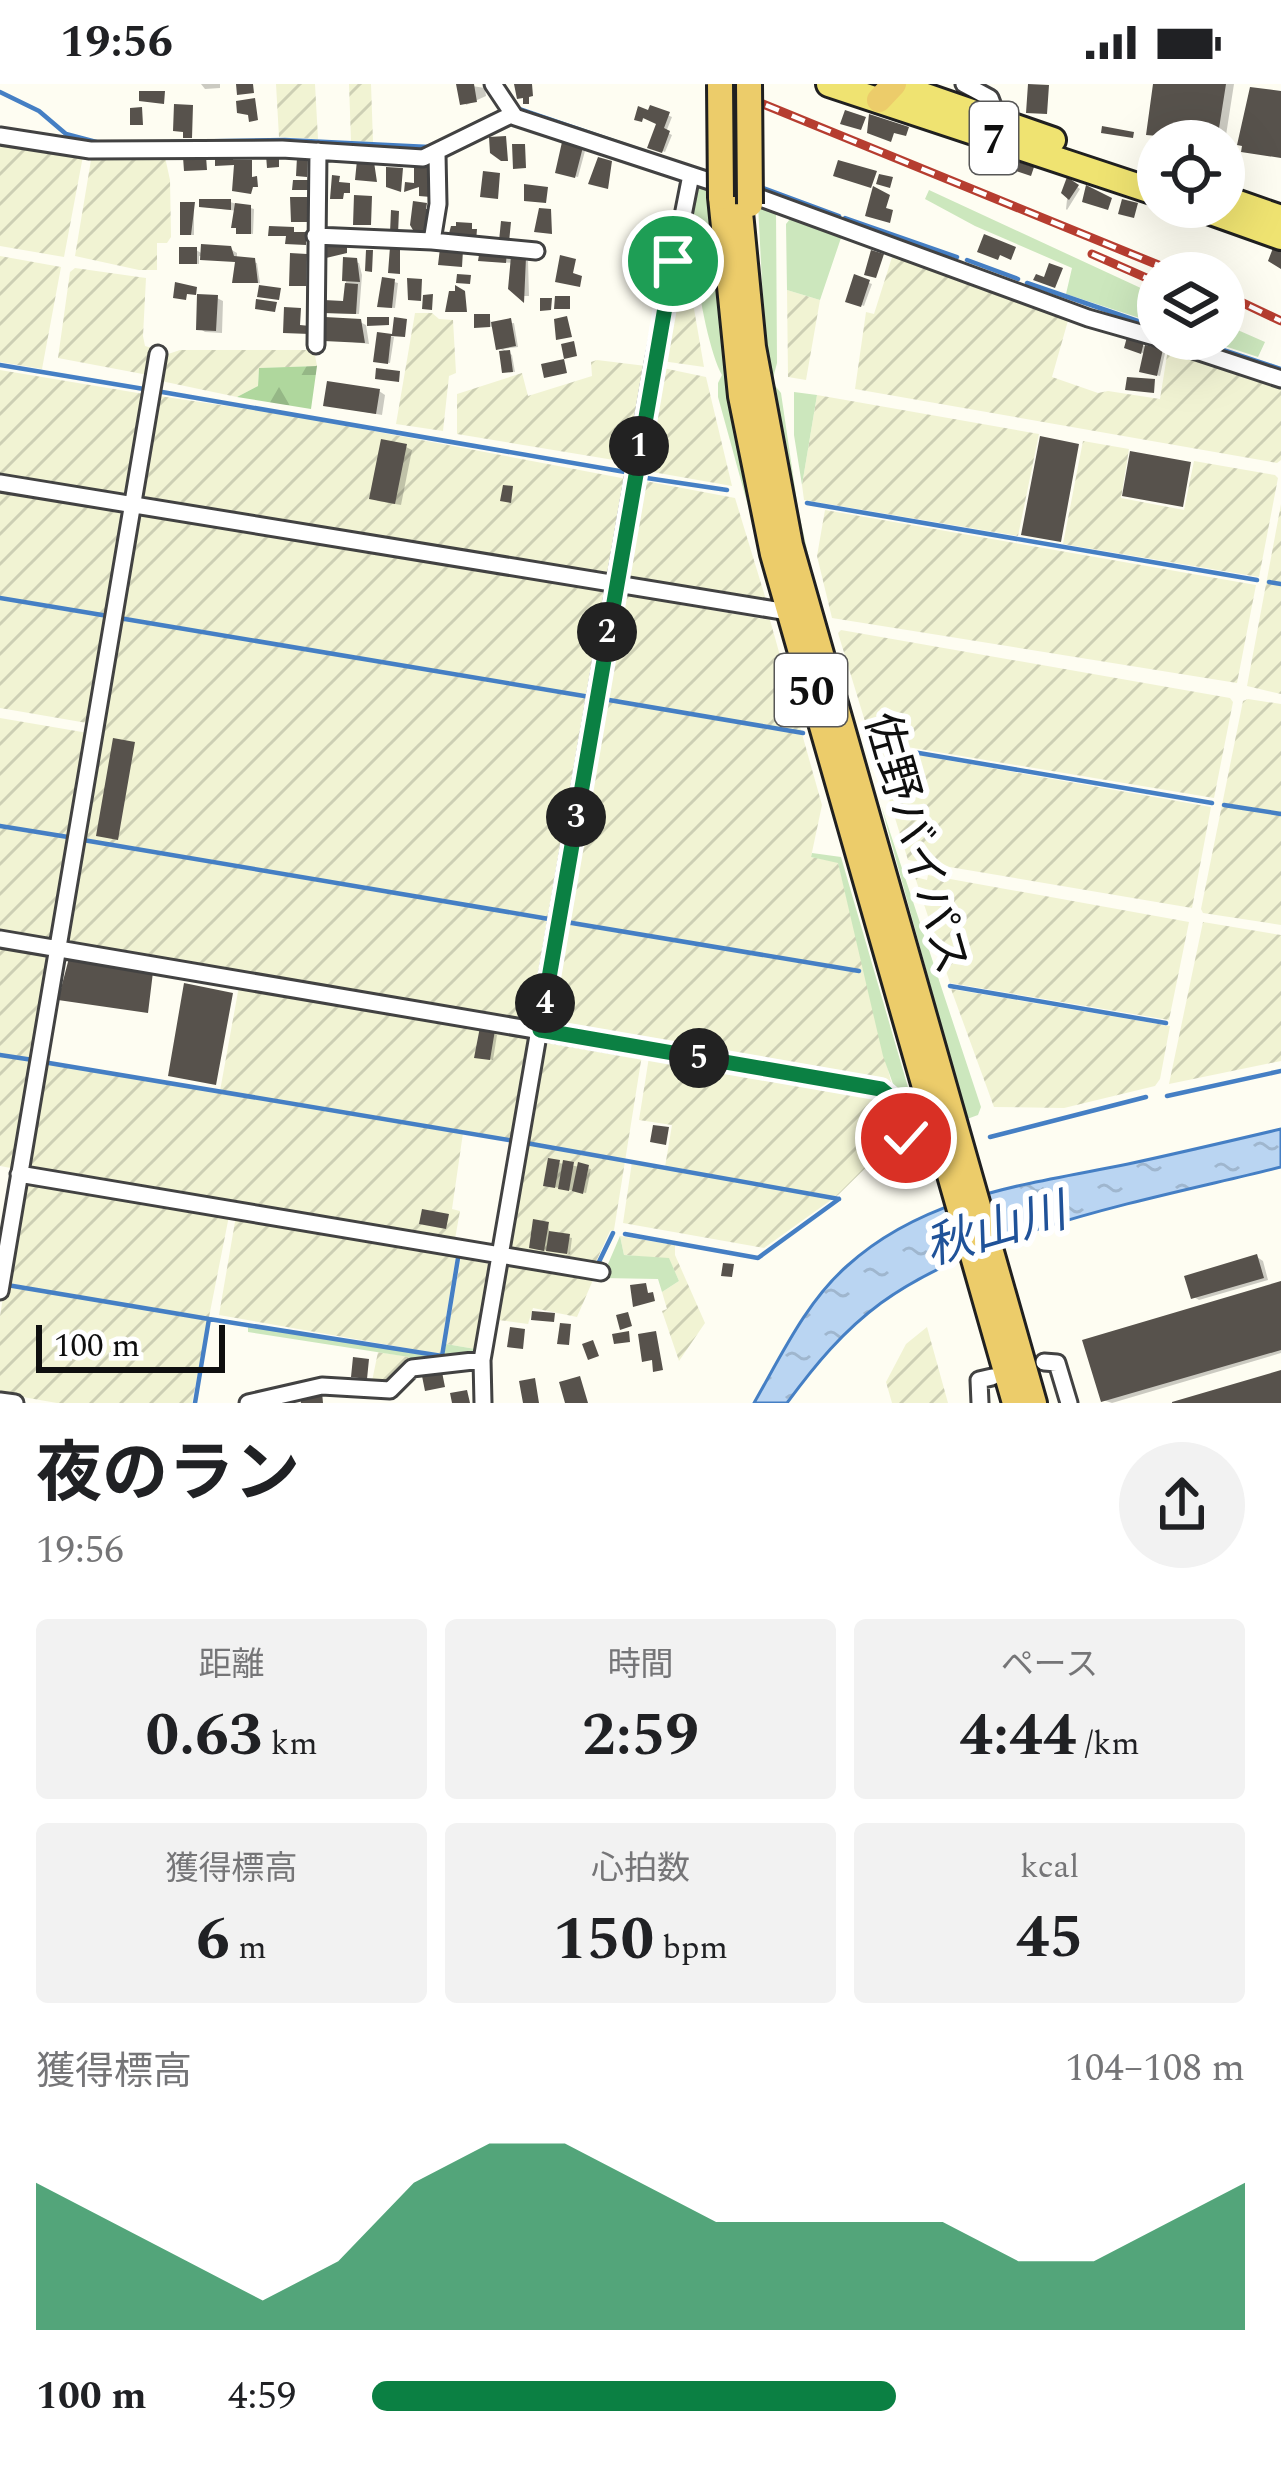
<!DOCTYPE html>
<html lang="ja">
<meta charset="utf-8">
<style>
body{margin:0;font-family:Spectral,"Noto Sans JP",serif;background:#f2f2f2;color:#202124;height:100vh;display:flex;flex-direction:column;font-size:45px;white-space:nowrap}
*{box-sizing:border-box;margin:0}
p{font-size:39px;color:#757577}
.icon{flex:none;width:66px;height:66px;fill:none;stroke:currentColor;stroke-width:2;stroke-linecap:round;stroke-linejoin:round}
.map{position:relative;height:1319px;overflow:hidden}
.drawer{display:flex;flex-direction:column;background:#fff;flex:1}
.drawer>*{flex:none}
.tools{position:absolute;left:1137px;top:36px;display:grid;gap:24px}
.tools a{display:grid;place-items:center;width:108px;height:108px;border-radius:50%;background:#fff;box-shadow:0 12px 48px #0002;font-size:60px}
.scale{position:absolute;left:36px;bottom:30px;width:189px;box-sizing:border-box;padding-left:12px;border:6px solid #0f0f0f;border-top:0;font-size:33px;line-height:42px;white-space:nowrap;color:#0f0f0f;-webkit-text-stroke:9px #fff;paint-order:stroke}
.pin{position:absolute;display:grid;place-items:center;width:102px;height:102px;color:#fff;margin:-51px;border:6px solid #fff;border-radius:50%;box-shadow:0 3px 12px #0007}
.km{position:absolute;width:60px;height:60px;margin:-30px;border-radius:50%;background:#222;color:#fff;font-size:33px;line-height:60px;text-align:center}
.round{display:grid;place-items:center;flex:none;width:126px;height:126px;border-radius:63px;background:#f2f2f2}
.summary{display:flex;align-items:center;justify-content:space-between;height:204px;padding:0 36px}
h1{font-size:66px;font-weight:700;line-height:90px}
.figures{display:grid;grid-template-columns:repeat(3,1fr);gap:18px;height:204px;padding:12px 36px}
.figures div{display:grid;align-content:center;border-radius:12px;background:#f2f2f2;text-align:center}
.figures b{font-size:60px;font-weight:700}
.figures small{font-size:33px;font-weight:400}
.figures p{font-size:33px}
.chart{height:336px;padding:24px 36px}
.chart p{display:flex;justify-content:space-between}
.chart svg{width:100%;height:216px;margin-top:12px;fill:#0b8043;opacity:.7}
ul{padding:0 36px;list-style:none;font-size:39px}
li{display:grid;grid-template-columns:192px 144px 1fr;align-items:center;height:90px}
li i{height:30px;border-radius:15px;background:#0b8043}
.status{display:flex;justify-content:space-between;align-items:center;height:84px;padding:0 60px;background:#fff;direction:ltr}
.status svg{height:33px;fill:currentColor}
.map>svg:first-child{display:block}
.farmland{fill:url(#farmland-furrows)}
.grass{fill:#cce7bd}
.forest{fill:url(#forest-firs)}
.water{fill:url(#water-ripples);stroke:#457fc4;stroke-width:3}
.shadow{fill:#0003}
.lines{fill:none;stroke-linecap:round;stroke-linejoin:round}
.stream{stroke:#457fc4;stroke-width:4.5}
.building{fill:#57524c}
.minor-casing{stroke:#424242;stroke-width:21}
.primary-casing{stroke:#202020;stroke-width:30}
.trunk-casing{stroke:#202020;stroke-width:30}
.minor{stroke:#fff;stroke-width:15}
.primary{stroke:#efe371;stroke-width:24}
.trunk{stroke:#eccc6a;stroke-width:24}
.rail-casing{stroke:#b63d30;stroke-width:9}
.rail{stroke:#fff;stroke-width:4.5;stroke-dasharray:14;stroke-linecap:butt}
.trunk-bridge-casing{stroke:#202020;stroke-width:30;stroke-linecap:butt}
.trunk-bridge{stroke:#eccc6a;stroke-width:24}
.route-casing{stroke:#fff;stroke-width:24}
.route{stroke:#0b8043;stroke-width:15}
.labels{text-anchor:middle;stroke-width:12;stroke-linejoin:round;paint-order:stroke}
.shield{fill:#fff;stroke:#575757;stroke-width:3}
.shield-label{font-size:42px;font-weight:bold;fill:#0f0f0f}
.street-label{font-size:45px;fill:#0f0f0f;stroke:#fff}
.water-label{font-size:48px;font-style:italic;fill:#205299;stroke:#fff}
</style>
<div class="status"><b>19:56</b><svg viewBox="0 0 49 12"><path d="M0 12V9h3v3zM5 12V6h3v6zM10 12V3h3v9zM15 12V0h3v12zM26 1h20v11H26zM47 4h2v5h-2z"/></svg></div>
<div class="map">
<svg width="1281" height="1319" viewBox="0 0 1281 1319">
<defs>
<pattern id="farmland-furrows" width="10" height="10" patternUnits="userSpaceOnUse" patternTransform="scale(3)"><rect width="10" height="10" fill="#f1f3d3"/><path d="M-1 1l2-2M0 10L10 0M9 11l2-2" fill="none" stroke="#cdcfb4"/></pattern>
<pattern id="forest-firs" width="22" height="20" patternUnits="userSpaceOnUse" patternTransform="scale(3)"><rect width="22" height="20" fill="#afd79d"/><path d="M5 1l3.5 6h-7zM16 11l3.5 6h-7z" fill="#95b786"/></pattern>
<pattern id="water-ripples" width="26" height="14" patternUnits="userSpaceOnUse" patternTransform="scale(3)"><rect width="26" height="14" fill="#bad5f2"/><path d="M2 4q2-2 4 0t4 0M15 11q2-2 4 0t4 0" fill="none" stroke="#9fb6ce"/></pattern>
</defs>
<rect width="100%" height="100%" fill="#fefdf2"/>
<path class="farmland" d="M276,0H315L318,55L279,53Z
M349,0H371L373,58L351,57Z
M0,56L83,72L64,173L0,162Z
M97,72L165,73L170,96L171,153L167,159H157V186H139L75,172L91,76Z
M893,170L1069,233L1052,293L1098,309L1108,307L1160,315L1168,265L1281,301V376L1277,379L855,305L866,228L874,230Z
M0,172L61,183L42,285L0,278Z
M676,183L687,184L704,283L662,277Z
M75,184L146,194L143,252L145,262L152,264L148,291L58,274L70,188Z
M787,206L820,216L806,296L788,293Z
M415,229H432L439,235L453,236L456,289L449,292L443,347L396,340Z
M180,266H314L317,282L259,284L258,302L237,313L161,297L165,271Z
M597,276L646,282L632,379L457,350V310L522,289L528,312L592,292L591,278Z
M663,284L706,293L732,402L641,386L658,287Z
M0,286L144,310L130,413L0,393Z
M817,311L1039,350L1018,452L804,416L802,401Z
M159,312L294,332L627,395L610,493L139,415Z
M1083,357L1129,365L1121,414L1184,426L1194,377L1275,391L1278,394L1259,493L1063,460Z
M645,397L735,414L767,519L626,498Z
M0,404L126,426L92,635L87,639L0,624Z
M1281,420V610L1247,602Z
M825,426L1256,501L1237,599L832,534L817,472Z
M141,427L604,506L607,511L532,940L65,861L137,431Z
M624,511L770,536L822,721L811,773L838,778L892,1002L547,942L618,513Z
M841,546L1230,614L1233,618L1214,714L871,657L838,549Z
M1248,615L1281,620V841L1203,829L1201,825L1243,617Z
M0,634L88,649L55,857L0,850Z
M873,663L1211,723L1192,824L908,776Z
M928,791L1189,838L1169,936L950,899L915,793L927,796Z
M1203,838L1281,851V977L1169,1000Z
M0,861L50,869L15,1082L11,1084L0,1082Z
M239,902L532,951L516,1058L463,1049L452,1125L460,1127L455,1155L26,1086L43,978L220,1007Z
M951,905L1170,942L1160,995L1155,1002L1064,1024L994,1023Z
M543,954L642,971L614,1146L610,1147L594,1182L507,1165Z
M649,973L886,1014L898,1052L838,1111L764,1164L623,1139L632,1078L665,1083L672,1041L639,1036Z
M22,1097L229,1132L192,1319H57L0,1309V1232Z
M236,1132L457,1166L440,1270L219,1231Z
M620,1152L675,1161V1171L705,1239L679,1277L662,1227L667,1225L662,1208L679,1197L669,1175L624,1171Z
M461,1172L493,1176L481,1266L446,1260Z
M508,1182L593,1196L577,1233L533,1224L528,1240L499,1236Z
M927,1243L948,1319H892L886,1298L906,1260Z
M378,1268L410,1273V1279L391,1301L371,1302Z"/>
<path class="grass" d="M698,99L776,124L777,279L772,298L781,309L798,425L821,528L795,436L766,275L758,121L712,111L725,276L737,363L772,509L718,313V299L722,291C704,259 683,133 698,99Z
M929,106L1158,212V240L1066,210L1072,184L975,142L925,115Z
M790,135L842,151L820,216L787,206L786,140Z
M1224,240L1265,258L1258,273L1203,255H1224Z
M794,308L817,311L802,401L794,351Z
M881,721L981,1023L978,1031L967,1035Z
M812,769L841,773L921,1048L910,1047L883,972L838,779L811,773Z
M620,1152L624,1171L669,1174L679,1197L662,1208L658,1195L602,1194Z
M248,1242L443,1274L446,1260L481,1266L480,1270L410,1279L409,1273L248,1248Z"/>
<path class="forest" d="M317,282L311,325L237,313L258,302L259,284Z"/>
<path class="water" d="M1281,1045V1083C1157,1114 985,1144 881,1219C843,1247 815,1281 787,1319H754C781,1272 806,1218 847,1182C925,1111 1029,1100 1128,1080C1179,1069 1230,1057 1281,1045Z"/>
<path class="shadow" d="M201,0H220V4L205,5Z
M459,0L485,4L486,12L466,21Z
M1156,0H1234L1224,64V57H1176L1149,49Z
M652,25L672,33L666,48L672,51L665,68L651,62L660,39L644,32L643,36L638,34L640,26L650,31Z
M582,65L585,67L578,93L561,89Z
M1069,97L1080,105L1067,126L1066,125Z
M230,118L254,125L253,150L238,148V127L205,123Z
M194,121V151H186Z
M230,165L237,169V175L257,179L260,199H238V178L199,172V180L182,178L196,166L203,170Z
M482,168L528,177L529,212H517L514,179L485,177Z
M306,173L309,202H295Z
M346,176L359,179L362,191L359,230L329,229L346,220Z
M856,194L872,200L864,222L849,216Z
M394,198L398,199L395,224L383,223Z
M217,214L223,217L222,249L205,248L199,244Z
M489,233L492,241L514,239L518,263L503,265L512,271L515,288L505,287L510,270L499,264L495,243L477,242Z
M360,238L366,241L369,260L327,255Z
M379,251L394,253L390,279L379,278Z
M1129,257L1165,269L1160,292L1146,288V270L1130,265Z
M379,307L385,311L382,331L326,321Z
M406,363L412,366L401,421L378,417L373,414Z
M494,949L497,951L493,976L481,974Z
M559,1079L591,1085L586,1109L549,1102Z
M548,1141L550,1150L572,1154L570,1170L535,1164Z
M1257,1173L1263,1177L1268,1196L1199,1216L1194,1213Z
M1281,1200V1269L1112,1319L1103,1316Z"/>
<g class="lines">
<path class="stream" d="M0,8L39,27L66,50L100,59
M519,25L651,70
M461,47L493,31
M171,58L285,56L429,63
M760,103L839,132
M845,134L957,173
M967,176L1018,195
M1027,199L1158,244
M1190,255L1281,285
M0,281L144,305
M162,308L625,388
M640,393L727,406
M807,419L1257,496
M1269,498L1281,500
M0,514L108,532
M119,534L590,613
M603,615L803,649
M872,661L1212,719
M1224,721L1281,730
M0,742L68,753
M83,756L549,835
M566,838L859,887
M950,902L1166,939
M0,971L33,976
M43,978L515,1057
M1167,1012L1281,987
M990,1053L1146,1013
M526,1059L839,1115
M625,1150L758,1174L839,1115
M597,1182L613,1149
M7,1201L209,1235
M195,1319L209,1235L442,1272L459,1168"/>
</g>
<path class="building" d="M236,0H253L254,9L237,11Z
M456,0H474L477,18L460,21Z
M514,0H532L533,12L529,13V20H523V14L517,15Z
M1028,0L1049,1L1047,30L1026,29Z
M1153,0H1226L1217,57L1146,51Z
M1250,3L1281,7V74L1241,68L1242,62L1237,61Z
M139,7H165L164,20L139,17Z
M255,14L258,36L249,38L248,31L237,29L236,17Z
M174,20L193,21L192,54H183V48L173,47Z
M650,21L670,28L664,44L670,47L662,69L647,64L656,40L643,34L642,38L634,36L638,22L648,26Z
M142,23L143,41H130V24Z
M845,26L866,33L861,46L840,40Z
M869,30L909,43L906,52L894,49L891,58L867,49Z
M1102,42L1134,48L1133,54L1101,49Z
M506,52L508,77H501L490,69L489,53Z
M562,58L583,63L575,94L555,89Z
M512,60H525L526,84L513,85Z
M266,71H279V83L267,84Z
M206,72L207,86L184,87L183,73Z
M233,72V76H252V93L257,92L258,103H253L251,110L232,107L234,81L215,82V73Z
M297,73H308L307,93L296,92Z
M598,73L612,77L608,105L588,100Z
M357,76L374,78L377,98L355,96Z
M838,76L877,87L871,104L833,92Z
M1012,76L1034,83L1031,92L1007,84Z
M386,83L403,84L401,108L386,103Z
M414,84H431V113L419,112V103L404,108L405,98L414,99Z
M483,87L500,89L498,115L480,113Z
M879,90L893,93L890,104L876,100Z
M332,91L340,92L339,98L350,99V109H344L343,115H330Z
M1067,93L1079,101L1069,116L1061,109Z
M293,96H308V106H292Z
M524,100L548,103L546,119L524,117Z
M1086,101L1112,114L1108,126L1082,118Z
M873,102L890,111L886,124L893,126L890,139L865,132Z
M354,111L372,112L371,141H353Z
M290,113H307V138H291Z
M199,115H231V126L199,123Z
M1122,115L1138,119L1134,134L1118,130Z
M413,117L427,119L426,125H430L427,148L413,146L410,141Z
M180,118H195L191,151H180Z
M235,119L251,121V150H236V144H231Z
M539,124L551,125L552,150L534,148Z
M391,126L399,127L398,150L390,149Z
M501,137L511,138L509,158L499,157Z
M456,138L472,139V145H477L476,158L447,157L451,142H456Z
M269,142L294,143V148H306V161L285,160L286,152H268Z
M984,150L1016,163L1011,176L1000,171L998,176L977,168Z
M201,160L231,162L234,172L255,174L258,199H232L235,178L200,176Z
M327,160H347V169L326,174Z
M179,163H197V180H179Z
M390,163L400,164V190L388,189Z
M440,164L463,166L462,183L438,181Z
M1273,164L1281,166V185L1268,177Z
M480,165L507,167L506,179L478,177Z
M366,166H373L372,188L365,187Z
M871,166L884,170L876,194L864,191Z
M290,169L307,170L306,202H289Z
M560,171L576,175L573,189L582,192L580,203L555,198Z
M511,172L526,173L524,219L508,205Z
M343,173L357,174L360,198L342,197Z
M1049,179L1063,184L1055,204L1033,196L1036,190L1044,193Z
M457,190L471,191L470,200L456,199Z
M854,190L870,196L861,223L845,218Z
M382,193L395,195L392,224L377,223Z
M407,194L422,195L421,217L408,216Z
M175,198L197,203L196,211L187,210L186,216L173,214Z
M345,199L358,200L356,230L323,229L324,216L343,217Z
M259,201L281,204L279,216L257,213Z
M455,201L465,207L467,228H445L449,207H455Z
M197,210L218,211L216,247L196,246Z
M433,210L432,226L422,225L423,211Z
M555,212H570V225H554Z
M540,214H552L551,226L540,227Z
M256,215L277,218L275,228L255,225Z
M284,223L301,224L300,241L310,242V250L283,249Z
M474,230H490V243L474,244Z
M567,232L572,253L556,256L554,235Z
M325,233L361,235L365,259L324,257Z
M367,233H389V241L367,242Z
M394,233L407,235L405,253L391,252L388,280L373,278L377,248L392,250Z
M511,234L516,262L496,266L491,238Z
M1127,253L1144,258L1141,270L1124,264Z
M574,257L577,272L564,275L567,289L544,294L541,280L564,275L561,260Z
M1145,261L1163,265L1157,292L1139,288Z
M510,266L513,288L502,289L499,267Z
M376,284L400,287L399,298L375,295Z
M1127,293L1155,295L1154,309L1125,306Z
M327,297L380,305L376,330L323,322Z
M1040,352L1079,360L1061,458L1021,451Z
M381,355L407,360L395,420L369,415Z
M1130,367L1191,378L1183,423L1122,412Z
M503,401L513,402L511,419L500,417Z
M113,654L135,658L118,756L96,752Z
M69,874L153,888L148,929L58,916Z
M184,899L233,909L216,1001L168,992Z
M480,943L495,946L490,976L474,974Z
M653,1041L669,1043L666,1061L650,1058Z
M548,1074L560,1076L555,1104L543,1102Z
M563,1076L574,1078L569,1107L558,1105Z
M578,1078L589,1081L583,1110L572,1107Z
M422,1125L449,1130L446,1145L419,1140Z
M533,1135L549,1138L544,1167L529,1164Z
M549,1147L570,1150L567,1170L546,1167Z
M1257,1170L1264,1194L1191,1215L1184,1192Z
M723,1179L734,1180L732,1193L721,1192Z
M1281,1197V1266L1101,1318L1082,1256Z
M646,1199L648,1209L653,1208L655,1217L633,1223L630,1201Z
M532,1227L555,1229L554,1238L531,1236Z
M628,1228L632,1242L620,1246L616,1231Z
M560,1239L571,1240L569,1261L557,1260Z
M510,1243L525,1245L523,1265L507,1263Z
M629,1247L630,1258L614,1260L612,1250Z
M656,1247L663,1286L653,1288L652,1276L642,1278L638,1250Z
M593,1256L599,1272L588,1276L582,1260Z
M353,1273L369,1275L367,1295L351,1293Z
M1281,1286V1319H1172V1318Z
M442,1288L445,1303L425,1307L422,1292Z
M580,1292L588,1319H565L559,1298Z
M535,1294L539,1319H523L519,1297Z
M467,1306L470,1319H452L450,1309Z
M322,1308L323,1319H301L300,1311Z"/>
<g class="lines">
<g class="minor-casing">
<path id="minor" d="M493,0L515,33L758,113L1088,234L1158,254
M964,0L990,14L993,22
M0,52L90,66L282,65L423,74L511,31
M315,152L432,157L438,120L437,70
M432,157L536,167
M1160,255L1281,295
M316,261L318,67
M0,399L788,528
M0,855L881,1005L894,1017L906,1054
M19,1090L601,1188
M0,1207L158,270
M1044,1278L1057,1279L1069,1319
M0,1317L15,1319
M248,1319L322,1302L390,1306L412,1284L482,1276
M483,1319L482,1276L654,279L691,91
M980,1319L979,1296L992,1293"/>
</g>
<g class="primary-casing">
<path id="primary" d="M829,0L1158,109
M891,0L1053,56
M1224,114L1281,134
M1197,123L1281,153"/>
</g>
<g class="trunk-casing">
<path id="trunk" d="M879,16L894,0
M721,113L741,312L773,470L1015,1319
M739,118L753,263L790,461L1034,1319"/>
</g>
<use href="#minor" class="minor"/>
<use href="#primary" class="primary"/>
<use href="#trunk" class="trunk"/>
<g class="rail-casing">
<path id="rail" d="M714,0L1178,189
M1092,170L1158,199
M1224,210L1281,237"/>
</g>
<use href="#rail" class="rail"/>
<g class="trunk-bridge-casing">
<path id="trunk-bridge" d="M720,0L721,113
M749,0L750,120"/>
</g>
<use href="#trunk-bridge" class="trunk-bridge"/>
</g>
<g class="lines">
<g class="route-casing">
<path id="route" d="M673,177L540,946L881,1005L895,1017L906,1054"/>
</g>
<use href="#route" class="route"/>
</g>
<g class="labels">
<g class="shield">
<rect x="970" y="18" width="48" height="72" rx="9"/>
<rect x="775" y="570" width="72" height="72" rx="9"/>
</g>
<g class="shield-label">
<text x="994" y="69">7</text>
<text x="811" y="621">50</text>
</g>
<g class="street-label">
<text transform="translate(918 759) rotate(74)" y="16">佐野バイパス</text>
</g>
<g class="water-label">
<text transform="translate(995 1144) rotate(-16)" y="17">秋山川</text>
</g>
</g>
</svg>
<div class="tools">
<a><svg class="icon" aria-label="locate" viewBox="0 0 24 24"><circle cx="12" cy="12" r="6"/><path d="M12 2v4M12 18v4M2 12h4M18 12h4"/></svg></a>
<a><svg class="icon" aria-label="layers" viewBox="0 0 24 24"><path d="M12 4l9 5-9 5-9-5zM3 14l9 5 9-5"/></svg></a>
</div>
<div class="scale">100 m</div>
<div class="pin" style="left:673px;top:177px;background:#1e9e55"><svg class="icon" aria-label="arrive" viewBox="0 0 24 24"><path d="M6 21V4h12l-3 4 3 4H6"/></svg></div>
<div class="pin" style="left:906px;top:1054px;background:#d93025"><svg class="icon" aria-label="check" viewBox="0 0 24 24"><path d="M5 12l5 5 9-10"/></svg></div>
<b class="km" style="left:639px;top:362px">1</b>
<b class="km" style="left:607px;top:548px">2</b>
<b class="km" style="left:576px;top:733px">3</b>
<b class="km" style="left:545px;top:919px">4</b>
<b class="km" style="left:699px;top:974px">5</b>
</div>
<section class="drawer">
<div class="summary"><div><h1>夜のラン</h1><p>19:56</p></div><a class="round"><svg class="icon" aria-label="share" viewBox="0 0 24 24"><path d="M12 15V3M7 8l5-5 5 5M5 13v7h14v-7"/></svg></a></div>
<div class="figures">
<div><p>距離</p><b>0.63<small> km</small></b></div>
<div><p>時間</p><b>2:59</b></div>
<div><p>ペース</p><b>4:44<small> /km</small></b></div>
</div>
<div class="figures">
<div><p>獲得標高</p><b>6<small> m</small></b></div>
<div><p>心拍数</p><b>150<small> bpm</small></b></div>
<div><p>kcal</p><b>45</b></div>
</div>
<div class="chart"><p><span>獲得標高</span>104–108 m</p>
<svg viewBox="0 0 160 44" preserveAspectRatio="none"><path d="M0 44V14L10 22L20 30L30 38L40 30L50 14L60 6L70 6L80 14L90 22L100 22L110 22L120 22L130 30L140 30L150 22L160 14V44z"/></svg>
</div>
<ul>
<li><b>100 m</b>4:59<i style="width:60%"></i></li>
</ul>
</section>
